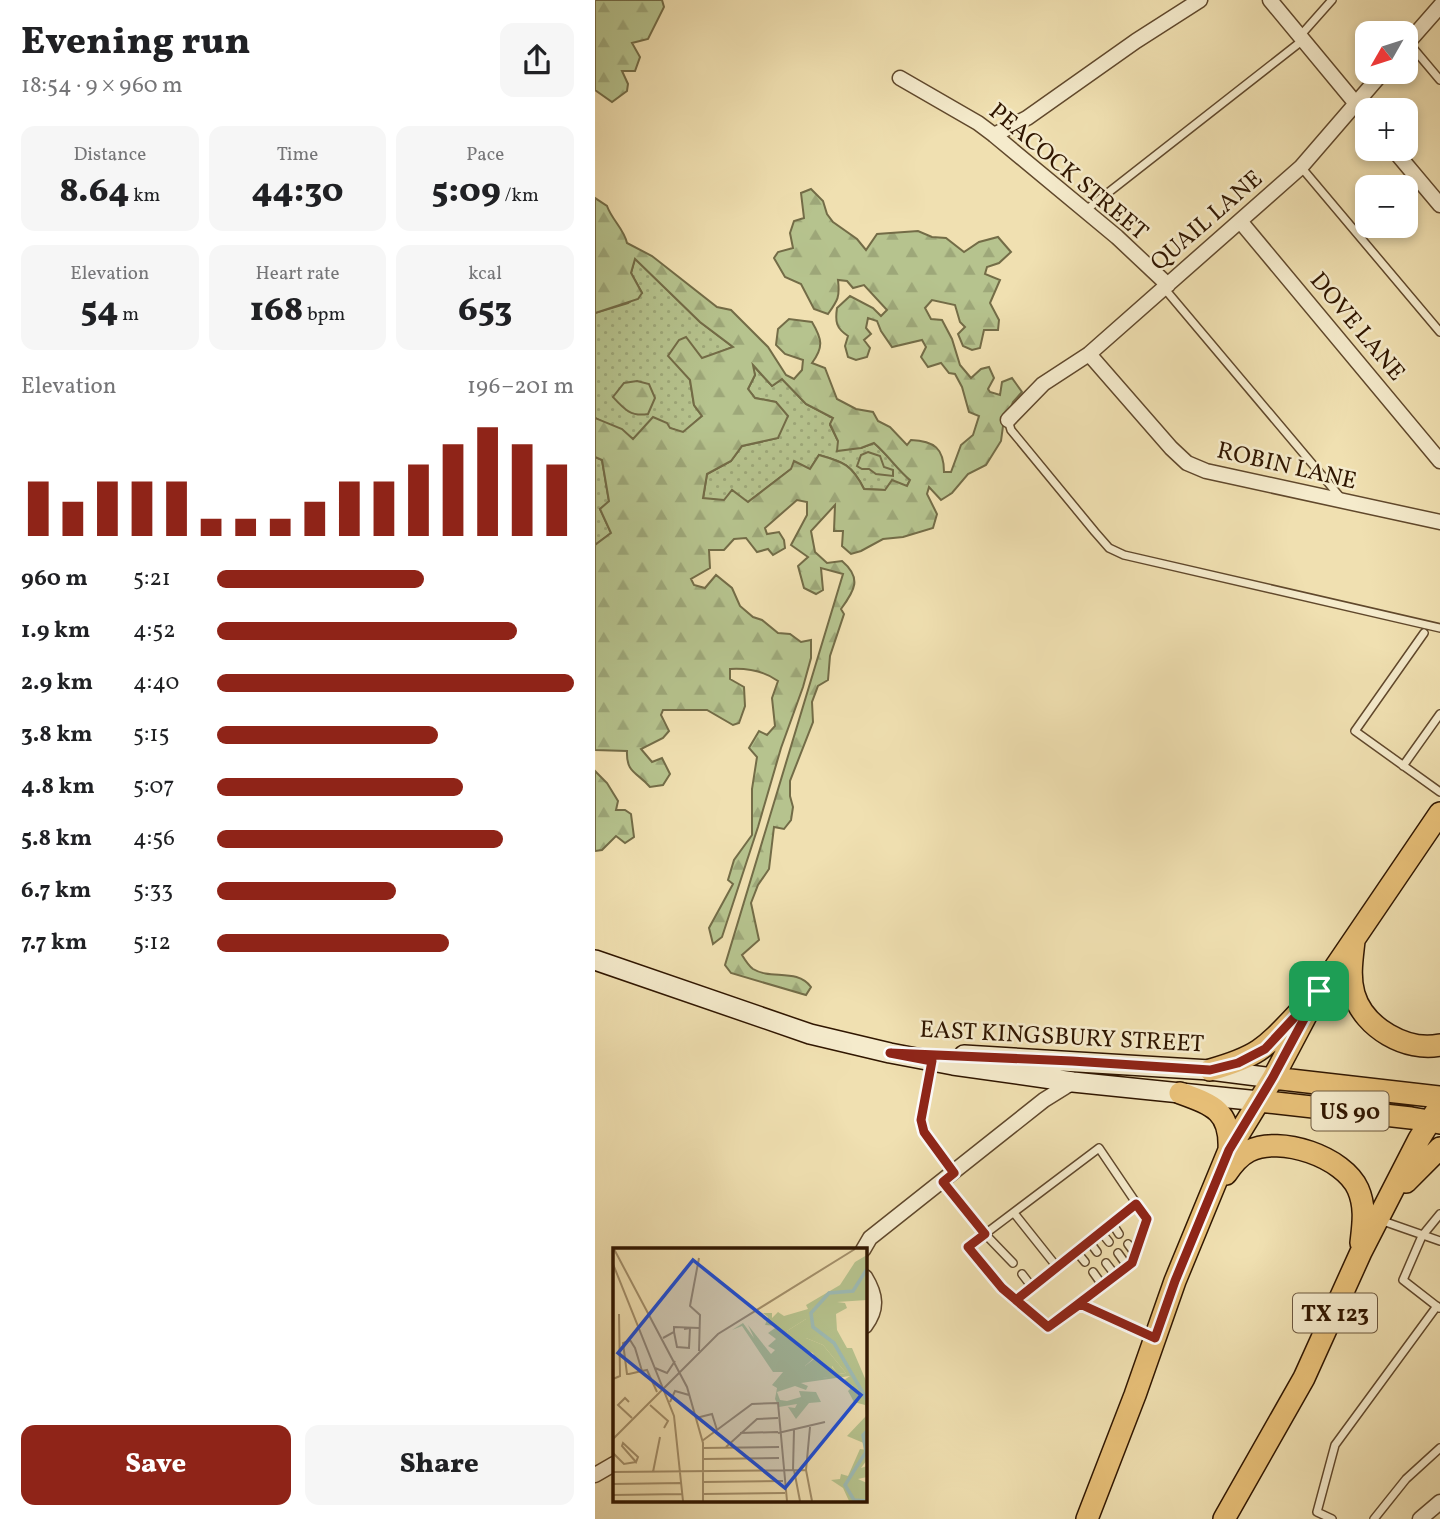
<!DOCTYPE html>
<meta charset="utf-8">
<style>
body{margin:0;font-family:Vollkorn,serif;background:#f6f6f6;color:#202124;height:100vh;display:flex;flex-direction:column;font-size:26px;white-space:nowrap}
*{box-sizing:border-box;margin:0}
p{font-size:23px;color:#757577}
.icon{flex:none;width:38px;height:38px;fill:none;stroke:currentColor;stroke-width:2;stroke-linecap:round;stroke-linejoin:round}
.map{position:relative;flex:1;overflow:hidden}
.sheet{display:flex;flex-direction:column;background:#fff;width:595px}
.sheet>*{flex:none}
.needle{width:46px;rotate:231deg}
.buttons{position:absolute;left:760px;top:21px;display:grid;gap:14px}
.buttons a{display:grid;place-items:center;width:63px;height:63px;border-radius:14px;background:#fff;box-shadow:0 4px 10px #0003;font-size:35px}
.pin{position:absolute;display:grid;place-items:center;width:60px;height:60px;color:#fff;margin:-30px;border-radius:14px;box-shadow:0 4px 10px #0006}
.round{display:grid;place-items:center;flex:none;width:74px;height:74px;border-radius:14px;background:#f6f6f6}
.summary{display:flex;align-items:center;justify-content:space-between;height:119px;padding:0 21px}
h1{font-size:38px;font-weight:800;line-height:52px}
.metrics{display:grid;grid-template-columns:repeat(3,1fr);gap:10px;height:119px;padding:7px 21px}
.metrics div{display:grid;align-content:center;border-radius:14px;background:#f6f6f6;text-align:center}
.metrics b{font-size:35px;font-weight:800}
.metrics small{font-size:19px;font-weight:400}
.metrics p{font-size:19px}
.chart{height:196px;padding:14px 21px}
.chart p{display:flex;justify-content:space-between}
.chart svg{width:100%;height:126px;margin-top:7px;stroke:#8f2418;stroke-width:6}
.cta{display:flex;gap:14px;margin-top:auto;padding:14px 21px}
.cta a{flex:1;height:80px;border-radius:14px;background:#8f2418;color:#fff;font-size:28px;font-weight:800;line-height:80px;text-align:center}
.cta a+a{background:#f6f6f6;color:#202124}
ul{padding:0 21px;list-style:none;font-size:23px}
li{display:grid;grid-template-columns:112px 84px 1fr;align-items:center;height:52px}
li i{height:18px;border-radius:9px;background:#8f2418}
main{display:flex;flex:1;min-height:0}
.map>svg:first-child{display:block}
.grass{fill:url(#grass-dots);stroke:#736c47;stroke-width:2}
.forest{fill:url(#forest-firs);stroke:#736c47;stroke-width:2;fill-rule:evenodd}
.lines{fill:none;stroke-linecap:round;stroke-linejoin:round}
.lane-casing{stroke:#60482c;stroke-width:10}
.street-casing{stroke:#60482c;stroke-width:17}
.secondary-casing{stroke:#301600;stroke-width:22}
.primary-casing{stroke:#301600;stroke-width:24}
.lane{stroke:#f5ebcc;stroke-width:7}
.street{stroke:#f5ebcc;stroke-width:14}
.secondary{stroke:#f5ebcc;stroke-width:19}
.primary{stroke:#e8c078;stroke-width:21}
.route-casing{stroke:#fff;stroke-width:14}
.route{stroke:#8f2418;stroke-width:9}
.labels{text-anchor:middle;stroke-width:5;stroke-linejoin:round;paint-order:stroke}
.shield{fill:#f5ebcc;stroke:#6b563d;stroke-width:2}
.shield-label{font-size:23px;font-weight:bold;fill:#301600}
.street-label{font-size:24px;fill:#301600;stroke:#f5ebcc}
.inset-river{fill:none;stroke:#9dbbb5;stroke-width:3.5}
.inset-road{fill:none;stroke:#a38f6a;stroke-width:2}
.view{fill:#1d4ed8;fill-opacity:0.15;stroke:#1d4ed8;stroke-width:3.5}
.inset-edge{fill:none;stroke:#301600;stroke-width:3.5}
</style>
<main>
<section class="sheet">
<div class="summary"><div><h1>Evening run</h1><p>18:54 · 9 × 960 m</p></div><a class="round"><svg class="icon" aria-label="share" viewBox="0 0 24 24"><path d="M12 15V3M7 8l5-5 5 5M5 13v7h14v-7"/></svg></a></div>
<div class="metrics">
<div><p>Distance</p><b>8.64<small> km</small></b></div>
<div><p>Time</p><b>44:30</b></div>
<div><p>Pace</p><b>5:09<small> /km</small></b></div>
</div>
<div class="metrics">
<div><p>Elevation</p><b>54<small> m</small></b></div>
<div><p>Heart rate</p><b>168<small> bpm</small></b></div>
<div><p>kcal</p><b>653</b></div>
</div>
<div class="chart"><p><span>Elevation</span>196–201 m</p>
<svg viewBox="0 0 160 44" preserveAspectRatio="none"><path d="M5 44V25M15 44V32M25 44V25M35 44V25M45 44V25M55 44V38M65 44V38M75 44V38M85 44V32M95 44V25M105 44V25M115 44V19M125 44V12M135 44V6M145 44V12M155 44V19"/></svg>
</div>
<ul>
<li><b>960 m</b>5:21<i style="width:58%"></i></li>
<li><b>1.9 km</b>4:52<i style="width:84%"></i></li>
<li><b>2.9 km</b>4:40<i style="width:100%"></i></li>
<li><b>3.8 km</b>5:15<i style="width:62%"></i></li>
<li><b>4.8 km</b>5:07<i style="width:69%"></i></li>
<li><b>5.8 km</b>4:56<i style="width:80%"></i></li>
<li><b>6.7 km</b>5:33<i style="width:50%"></i></li>
<li><b>7.7 km</b>5:12<i style="width:65%"></i></li>
</ul>
<div class="cta"><a>Save</a><a>Share</a></div>
</section>
<div class="map">
<svg width="845" height="1519" viewBox="0 0 845 1519">
<defs>
<pattern id="grass-dots" width="8" height="8" patternUnits="userSpaceOnUse" patternTransform="scale(1.75)"><rect width="8" height="8" fill="#b6c38e"/><path d="M2 2h.1M6 6h.1" fill="none" stroke="#9da779" stroke-width="1.8" stroke-linecap="round"/></pattern>
<pattern id="forest-firs" width="22" height="20" patternUnits="userSpaceOnUse" patternTransform="scale(1.75)"><rect width="22" height="20" fill="#b6c38e"/><path d="M5 1l3.5 6h-7zM16 11l3.5 6h-7z" fill="#9da779"/></pattern>
</defs>
<rect width="100%" height="100%" fill="#f0e0b1"/>
<filter id="stains"><feTurbulence type="fractalNoise" baseFrequency=".00286" numOctaves="4"/><feColorMatrix values="0 0 0 0 .2 0 0 0 0 .09 0 0 0 0 .02 0 0 0 .5 -.17"/></filter>
<radialGradient id="worn" r=".72"><stop offset=".6" stop-color="#630" stop-opacity="0"/><stop offset="1" stop-color="#630" stop-opacity=".3"/></radialGradient>
<path class="grass" d="M40,258L105,322L138,347L107,359L95,380L99,405L107,416L88,433L75,428L38,439L0,418V313L33,303L47,293L36,273Z
M156,363L177,386L187,379L211,404L238,418L235,425L243,441L266,448L279,443C293,455 302,469 315,480L312,486L290,490L269,489C257,465 249,462 224,455L215,469H196L153,502L108,499L112,474L136,461L147,446L183,438L181,402L160,398L153,389L160,375Z
M0,457L7,460L14,502L5,509L16,533L0,545Z"/>
<path class="forest" d="M0,0H67L69,7L53,39L37,43L45,57L40,71H27L33,84L32,91L17,102L0,90Z
M216,189L228,201L232,214L238,222L262,239L271,250L282,234L323,231L337,237L351,238L369,252L384,242L403,237L416,252L404,263L392,267L390,274L405,280L395,303L404,320L403,330H389L385,348L377,350L368,346L363,334L370,327L365,322L360,305L337,300L330,308L336,319L347,320L357,339L365,365L376,378L386,369L394,367L399,378L393,389L395,392L405,395L407,382L417,378L427,392L418,402L408,426L406,441L391,465L373,474L357,493L346,500L334,487L332,494L342,514L338,528L308,537L288,539L266,551L256,554L247,546L248,531H239L240,505L216,531L220,552L232,563L247,561C267,578 260,590 246,609L249,614L235,656L233,680L223,686L217,702L218,722L195,781V796L198,807L196,820L189,829L179,827L174,869L163,885L156,903L164,940L147,955C150,960 154,966 158,969C176,980 202,968 216,987L211,995L136,973L130,965L248,574L226,568L228,590L221,594L209,588L203,566L213,557L196,545L212,515V502L202,500L170,528L172,534L184,532L189,540L190,548L178,555L173,549L162,552L151,538L139,539L129,550H114L115,568L96,579L99,585L110,588L121,575L137,588L145,606L158,617L167,620L183,633L195,634L206,642L216,640V658L208,687L186,748L163,827L127,937L118,944L114,928L138,884L133,880L139,860L157,835V789L162,757L154,748L164,731L172,735L180,726L177,698L183,681C169,671 152,668 135,669V679L149,687L150,706L144,723L138,725L112,710H68L66,715L74,731L68,738L46,749L57,762L67,758L75,774L68,785L55,787C42,772 31,773 32,751L0,750V545L16,533L5,509L14,501L7,460L0,457V418L27,429L38,439L58,417L72,423L75,428L88,432L107,416L99,405L95,380L73,356L84,340L91,337L107,358L138,347L105,322L40,259L36,273L47,293L43,299L0,313V198L12,206C17,220 29,229 32,243L57,256L122,307L136,310L173,347L191,375L199,379L207,370L208,360L190,354L181,345L183,329L194,319L217,322C227,339 229,347 217,363L230,368L242,399L261,409L278,412L283,421L295,427L312,445L316,440C339,441 349,448 349,472H356L366,445L378,435L384,416L374,412L367,387L360,374L354,373L346,363L333,367L326,357L331,347L327,340L297,347L286,331L282,321L273,318L271,328L276,334L269,340L275,348L272,357L261,360L253,357L250,346L253,336C241,328 240,322 242,308L255,296L278,308L286,316L292,310L269,285L258,288L252,281L243,280C245,297 243,300 233,314L219,309L206,284L190,277L179,258L183,252L198,248L195,233L199,221L209,218L206,193ZM158,365L177,386L187,379L211,404L238,418L235,424L243,441L242,451L266,448L279,443C293,455 302,469 315,480L312,486L297,480L290,490L269,489C257,465 249,462 224,455L215,469L199,461L196,469L153,502L137,490L129,500L108,498L112,474L136,461L147,446L183,438L193,416L181,402L160,398L153,389L160,375Z
M42,381L54,384L60,398L53,414C36,417 29,409 18,397L29,383Z
M273,452L285,456L289,467L298,470V476L281,474L274,469H267L262,466L266,455Z
M0,771L12,783L23,801L21,810H30L36,814L39,837L30,843L21,836L7,850L0,851Z"/>
<g class="lines">
<g class="lane-casing">
<path id="lane" d="M705,36L737,0
M813,42L845,80
M706,167L845,332
M491,210L708,40
M569,288L746,498
M413,420L416,430L500,532L514,548L529,555L845,628
M829,633L760,731L845,792
M808,766L845,714
M336,1063L326,1120L329,1132L359,1173
M348,1182L390,1234L373,1247L407,1288L453,1327L485,1304L556,1336
M419,1213L462,1267
M785,1220L845,1241
M517,1223L524,1234
M506,1232L514,1242
M494,1241L502,1252
M533,1244L541,1255
M481,1251L490,1262
M523,1253L533,1267
M418,1263L390,1234L504,1148L552,1219L537,1263L485,1304
M511,1263L521,1276
M498,1272L508,1286
M427,1274L437,1287
M421,1300L541,1204
M844,1308L808,1280L827,1236L845,1214
M737,1519L722,1512L740,1445L842,1306
M779,1519L811,1479L845,1448"/>
</g>
<g class="street-casing">
<path id="street" d="M675,0L772,117
M810,46L845,6
M305,78L383,123L399,135L522,237L573,285
M399,135L432,118L541,41L605,0
M798,149L845,205
M645,221L845,461
M494,354L576,448L592,463L611,471L845,522
M413,420L448,384L494,354L706,167L788,72
M268,1250L275,1238L449,1100L478,1082
M270,1277C281,1295 283,1309 270,1326
M0,1475L19,1464
M825,1519L845,1502"/>
</g>
<g class="secondary-casing">
<path id="secondary" d="M0,960L215,1034L295,1053L358,1065L478,1082L664,1101
M369,1055L615,1070L678,1078"/>
</g>
<g class="primary-casing">
<path id="primary" d="M759,941C757,959 754,977 759,994C769,1028 812,1052 845,1045
M615,1070C665,1056 671,1047 706,1010
M678,1078L845,1097
M585,1093C618,1105 636,1111 634,1150
M664,1101L816,1118L845,1123
M631,1174C637,1165 644,1156 654,1151C685,1135 749,1157 763,1189C771,1207 768,1225 766,1243
M811,1182L845,1148
M492,1519L540,1395L580,1281L634,1150L678,1078L724,991L845,813
M629,1519L709,1378L766,1252L824,1139L845,1105"/>
</g>
<use href="#lane" class="lane"/>
<use href="#street" class="street"/>
<use href="#secondary" class="secondary"/>
<use href="#primary" class="primary"/>
</g>
<g class="lines">
<g class="route-casing">
<path id="route" d="M724,991L678,1077L634,1150L580,1281L560,1338L485,1304L453,1327L421,1300L541,1204L552,1219L537,1263L453,1327L407,1288L373,1247L390,1234L348,1182L359,1173L329,1132L326,1120L337,1061L295,1053L477,1061L615,1070L643,1063L670,1049L724,991"/>
</g>
<use href="#route" class="route"/>
</g>
<g class="labels">
<g class="shield">
<rect x="716.5" y="1091.5" width="77" height="39" rx="5"/>
<rect x="698" y="1293.5" width="84" height="39" rx="5"/>
</g>
<g class="shield-label">
<text x="755" y="1119">US 90</text>
<text x="740" y="1321">TX 123</text>
</g>
<g class="street-label">
<text transform="translate(474 171) rotate(40)" y="8">PEACOCK STREET</text>
<text transform="translate(611 220) rotate(-41)" y="8">QUAIL LANE</text>
<text transform="translate(763 326) rotate(50)" y="8">DOVE LANE</text>
<text transform="translate(692 465) rotate(13)" y="8">ROBIN LANE</text>
<text transform="translate(467 1036) rotate(3)" y="8">EAST KINGSBURY STREET</text>
</g>
</g>
<g transform="translate(18 1248)">
<rect width="254" height="254" fill="#f0e0b1"/>
<path d="M193,71V90L210,97L233,125L225,126L219,118L216,129L197,132L192,118L202,110L200,105L188,101L174,83Z" fill="#b6c38e"/>
<path d="M254,7V52L224,54L232,55L234,60L223,66L224,82L234,100H239L254,135V212L248,220L254,218V229L245,231L254,235V253H236L230,240L218,232L227,231L228,226L235,228L247,201L254,202L253,196L234,188L253,168L252,157L241,154L235,143L240,138L231,132L237,128L188,135L195,138L193,142L182,138L164,144L167,152L174,153L188,149L186,143L203,144L208,154L196,155L183,171L175,159L182,160L184,156L166,159L162,151L164,140L159,137L170,124H160L129,78L119,82L130,75L141,90L135,77L158,106L162,102L155,98L163,91L155,85L165,78L152,77L155,69L150,65H159V70L165,64L171,68L195,61L193,57L227,37L242,14ZM193,71V90L210,97L233,125L226,126L216,116L211,125L215,129L198,131L202,124L192,118L203,108L188,101L187,91L174,83Z" fill="#b6c38e" fill-rule="evenodd"/>
<path class="inset-river" d="M254,21L240,43L216,45L198,65L200,79L221,95L254,152M254,183L250,187L253,204L232,237L241,252L254,253"/>
<path class="inset-road" d="M1,1L74,139L90,195V253M86,10L77,58L87,67L86,103M0,16L61,168L70,253M61,84L64,99L76,100L77,80L71,81M50,90L61,84V79L86,80M42,120L54,125L62,113M29,123L22,100L17,92L10,95L14,126H16L29,123L34,122L44,144M0,131L7,128L6,66M16,154L12,150L5,157L19,170M57,154L62,143L76,147M37,157L55,173L51,180M83,170L99,166L104,182M197,179L193,222L199,253M127,185L165,184M165,185L212,174M0,191L105,86L242,1M89,193L139,156L165,155L174,253M10,195L25,209L23,214L9,198ZM113,199L144,171L165,170M90,200L166,199M0,205L11,216L23,214M91,211L166,210M180,222L181,182M181,222L187,253M0,224L193,222M40,224L47,189M91,234L170,233M0,236L69,235M91,246L172,245M0,247L69,246"/>
<path class="view" d="M80,12L248,147L172,240L5,105Z"/>
<rect width="254" height="254" class="inset-edge"/>
</g>
<rect width="100%" height="100%" filter="url(#stains)"/>
<rect width="100%" height="100%" fill="url(#worn)"/>
</svg>
<div class="buttons">
<a><svg class="needle" viewBox="-14 -14 28 28"><path d="M0-13l5 13h-10z" fill="#e53935"/><path d="M0 13l5-13h-10z" fill="#757577"/></svg></a>
<a>+</a>
<a>−</a>
</div>
<div class="pin" style="left:724px;top:991px;background:#1e9e55"><svg class="icon" aria-label="arrive" viewBox="0 0 24 24"><path d="M6 21V4h12l-3 4 3 4H6"/></svg></div>
</div>
</main>
